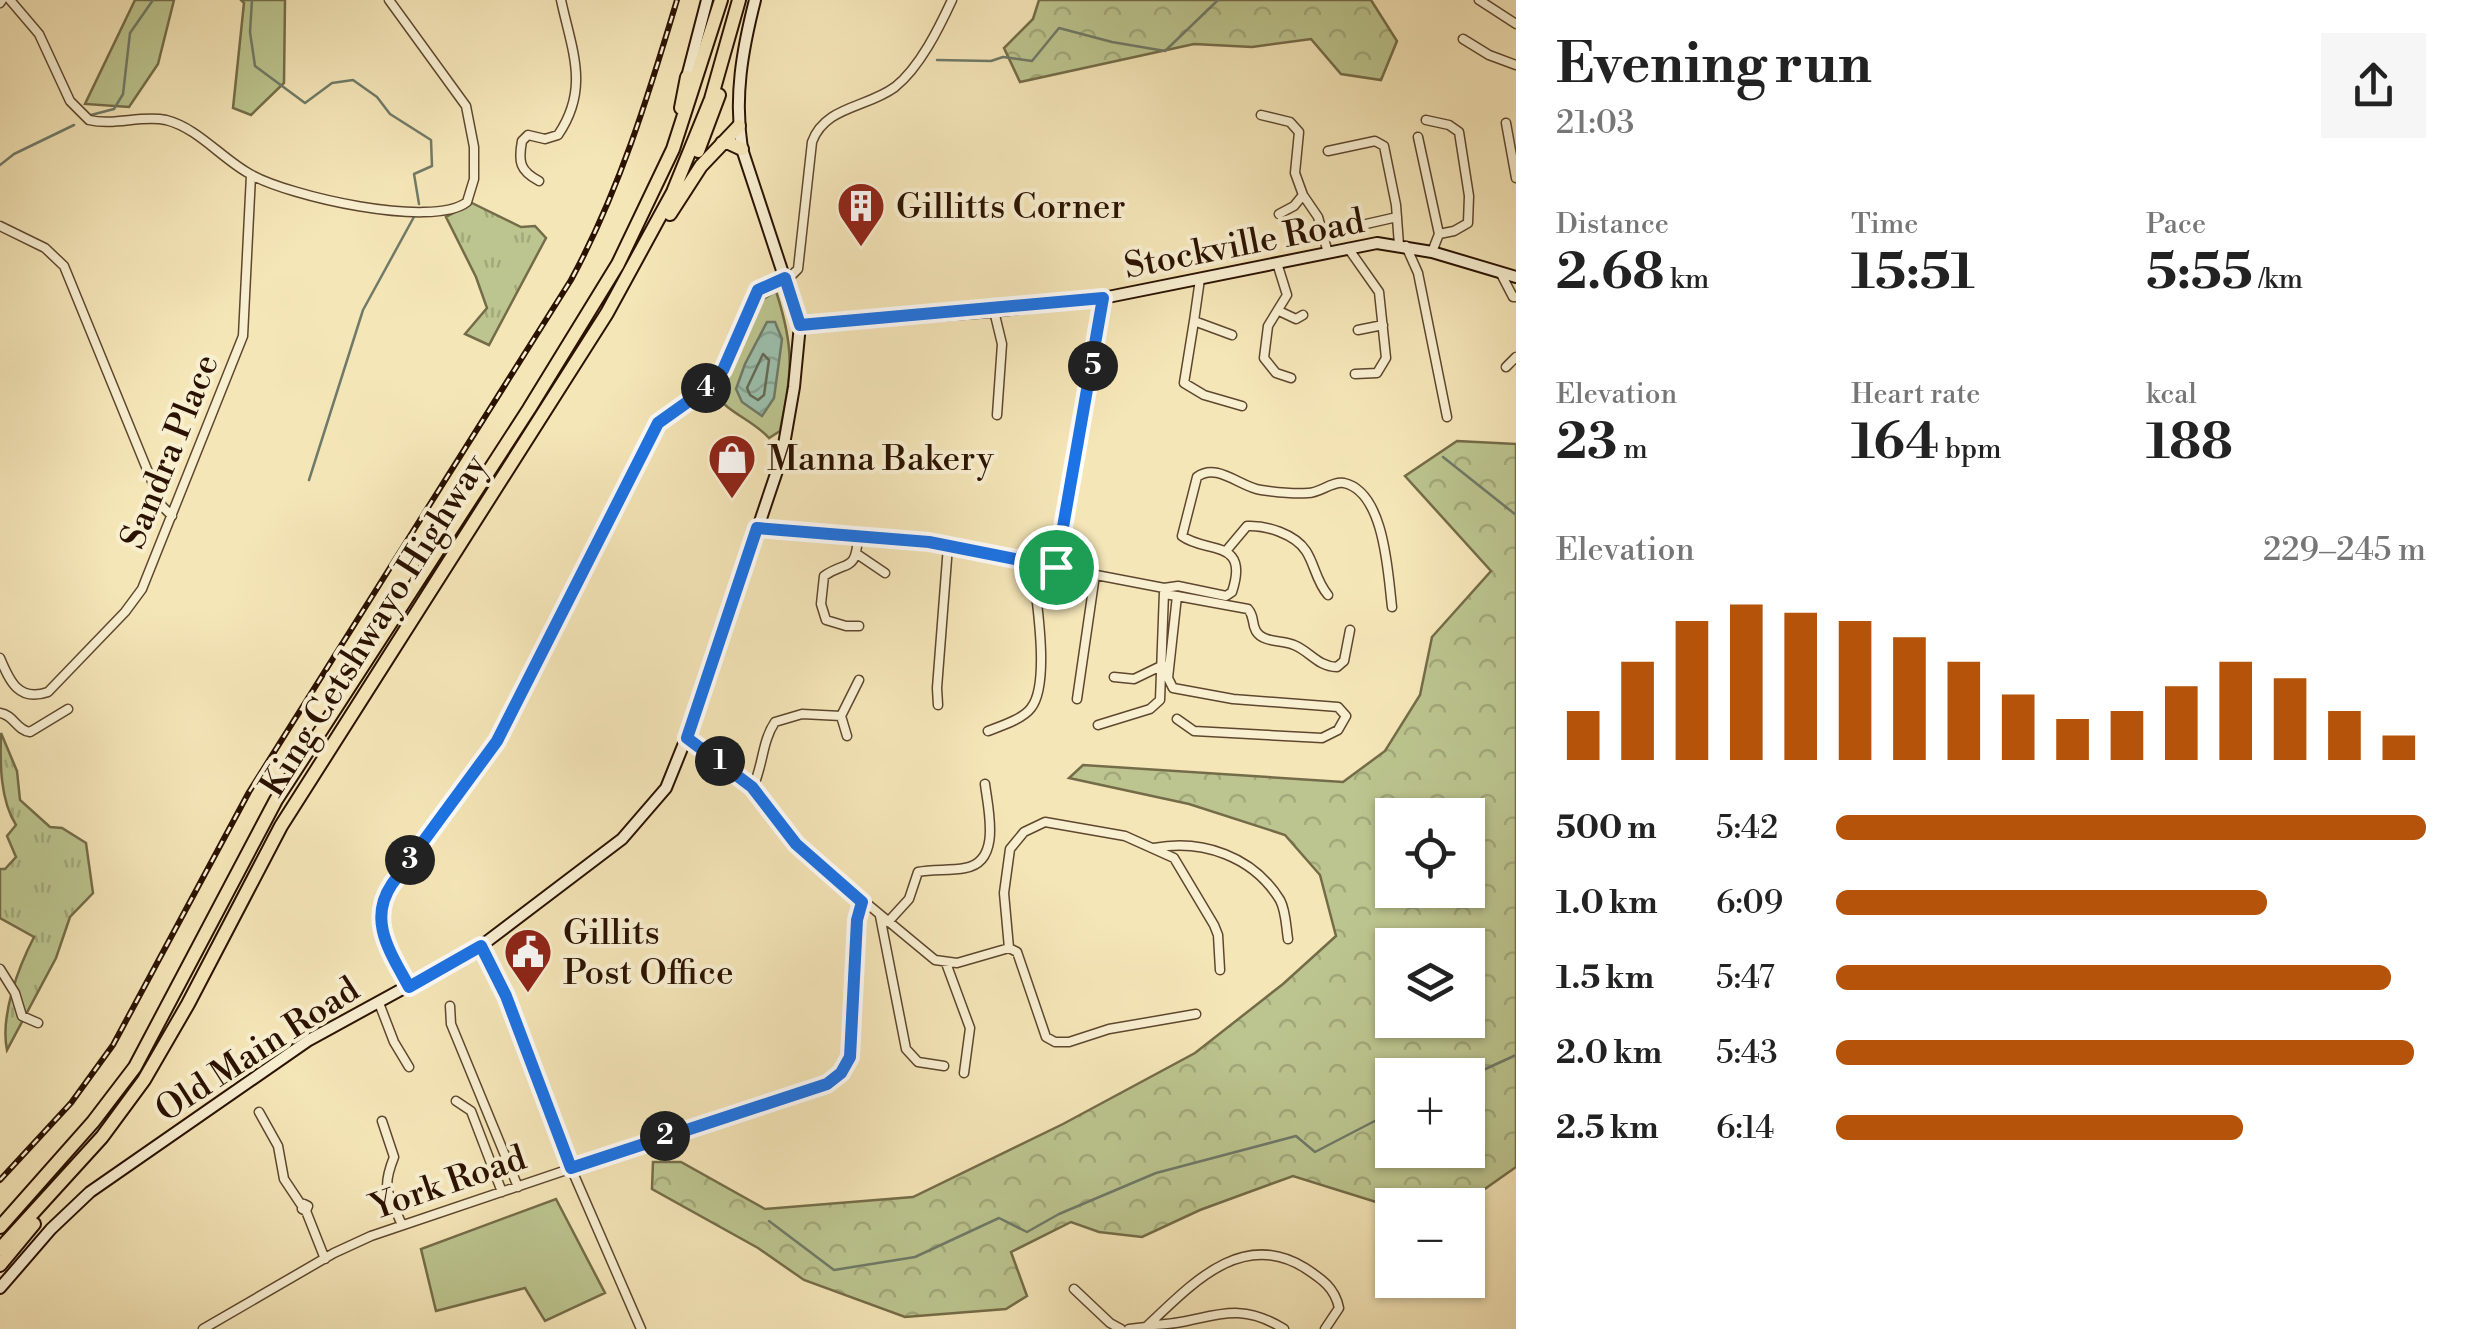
<!DOCTYPE html>
<meta charset="utf-8">
<style>
body{margin:0;font-family:"Libre Bodoni",serif;background:#f6f6f6;color:#222;height:100vh;display:flex;flex-direction:column;font-size:38px;white-space:nowrap}
*{box-sizing:border-box;margin:0}
p{font-size:32px;color:#767676}
.icon{flex:none;width:55px;height:55px;fill:none;stroke:currentColor;stroke-width:2;stroke-linecap:round;stroke-linejoin:round}
.map{position:relative;flex:1;overflow:hidden}
.sheet{display:flex;flex-direction:column;background:#fff;width:950px}
.sheet>*{flex:none}
.controls{position:absolute;left:1375px;top:798px;display:grid;gap:20px}
.controls a{display:grid;place-items:center;width:110px;height:110px;border-radius:0px;background:#fff;box-shadow:0 2px 8px #0004;font-size:50px}
.pin{position:absolute;display:grid;place-items:center;width:85px;height:85px;color:#fff;margin:-42px;border:5px solid #fff;border-radius:50%;box-shadow:0 2px 10px #0007}
.km{position:absolute;width:50px;height:50px;margin:-25px;border-radius:50%;background:#222;color:#fff;font-size:28px;line-height:50px;text-align:center}
.round{display:grid;place-items:center;flex:none;width:105px;height:105px;border-radius:0px;background:#f6f6f6}
.summary{display:flex;align-items:center;justify-content:space-between;height:170px;padding:0 40px}
h1{font-size:55px;font-weight:700;line-height:75px}
.figures{display:grid;grid-template-columns:repeat(3,1fr);gap:15px;height:170px;padding:10px 40px}
.figures div{display:grid;align-content:center}
.figures b{font-size:50px;font-weight:700}
.figures small{font-size:28px;font-weight:400}
.figures p{font-size:28px}
.chart{height:280px;padding:20px 40px}
.chart p{display:flex;justify-content:space-between}
.chart svg{width:100%;height:180px;margin-top:10px;stroke:#b45309;stroke-width:6}
ul{padding:0 40px;list-style:none;font-size:32px}
li{display:grid;grid-template-columns:160px 120px 1fr;align-items:center;height:75px}
li i{height:25px;border-radius:12px;background:#b45309}
main{display:flex;flex:1;min-height:0}
.map>svg:first-child{display:block}
.grass{fill:url(#grass-tufts);stroke:#746c48;stroke-width:2.5}
.forest{fill:url(#forest-crowns);stroke:#746c48;stroke-width:2.5;fill-rule:evenodd}
.green{fill:#bcc58f;stroke:#746c48;stroke-width:2.5}
.water{fill:url(#water-waves);stroke:#6f7a68;stroke-width:2.5}
.lines{fill:none;stroke-linecap:round;stroke-linejoin:round}
.shore{stroke:#646956;stroke-width:2.5}
.stream{stroke:#6f7a68;stroke-width:2.5}
.street-casing{stroke:#5e472e;stroke-width:11}
.secondary-casing{stroke:#2b1200;stroke-width:14}
.highway-casing{stroke:#2b1200;stroke-width:16}
.street{stroke:#f8efd1;stroke-width:8}
.secondary{stroke:#f8efd1;stroke-width:10}
.highway{stroke:#f5e6b8;stroke-width:12}
.rail-casing{stroke:#2b1200;stroke-width:6}
.rail{stroke:#f8efd1;stroke-width:2.5;stroke-dasharray:8;stroke-linecap:butt}
.route-casing{stroke:#fff;stroke-width:20}
.route{stroke:#1a73e8;stroke-width:12}
.labels{text-anchor:middle;stroke-width:8;stroke-linejoin:round;paint-order:stroke}
.poi-label{font-size:35px;fill:#2b1200;stroke:#f8efd1;text-anchor:start}
.street-label{font-size:35px;fill:#2b1200;stroke:#f8efd1}
</style>
<main>
<div class="map">
<svg width="1516" height="1329" viewBox="0 0 1516 1329">
<defs>
<pattern id="grass-tufts" width="24" height="20" patternUnits="userSpaceOnUse" patternTransform="scale(2.5)"><rect width="24" height="20" fill="#bcc58f"/><path d="M3 7l-1-3M5 7V3M7 7l1-3M15 17l-1-3M17 17v-4M19 17l1-3" fill="none" stroke="#a2a87a"/></pattern>
<pattern id="forest-crowns" width="20" height="18" patternUnits="userSpaceOnUse" patternTransform="scale(2.5)"><rect width="20" height="18" fill="#bcc58f"/><path d="M2 6a3 3 0 1 1 6 0M12 15a3 3 0 1 1 6 0" fill="none" stroke="#a2a87a"/></pattern>
<pattern id="water-waves" width="16" height="10" patternUnits="userSpaceOnUse" patternTransform="scale(2.5)"><rect width="16" height="10" fill="#9cc0ad"/><path d="M0 5q4-4 8 0t8 0" fill="none" stroke="#87a493"/></pattern>
</defs>
<rect width="100%" height="100%" fill="#f5e6b8"/>
<filter id="stains"><feTurbulence type="fractalNoise" baseFrequency=".002" numOctaves="4"/><feColorMatrix values="0 0 0 0 .2 0 0 0 0 .09 0 0 0 0 .02 0 0 0 .5 -.17"/></filter>
<radialGradient id="worn" r=".72"><stop offset=".6" stop-color="#630" stop-opacity="0"/><stop offset="1" stop-color="#630" stop-opacity=".3"/></radialGradient>
<path class="grass" d="M472,203L521,227L535,226L546,238L489,345L465,334L487,308L476,277L446,217Z
M1,733L17,771L20,800L50,827L62,828L86,843L93,893L70,917L56,958L7,1050C0,1016 18,968 34,937L0,918V869H5L16,857L7,836L16,825C0,800 0,763 1,733Z"/>
<path class="forest" d="M1039,0H1371L1397,41L1381,80L1341,74L1311,39L1252,47L1194,44L1020,82L1004,48L1033,19Z
M1457,441L1516,444V1167L1462,1205L1392,1207L1293,1176L1200,1210L1142,1237L1099,1232L1071,1222L1011,1252L1027,1296L1006,1309L905,1317L804,1280L758,1248L652,1189L653,1162H681L765,1209L913,1197L1063,1124L1195,1053L1283,984L1336,936L1320,875L1285,835L1189,804L1069,778L1083,765L1343,782L1385,751L1420,695L1432,637L1491,571L1405,476ZM1392,815H1468V890H1392ZM1392,945H1468V1020H1392ZM1392,1075H1468V1150H1392Z"/>
<path class="green" d="M135,0H174L158,64L129,107L85,104Z
M241,0H285L284,83L251,115L233,108L244,3Z
M776,291C795,350 792,371 780,431L769,438C753,420 728,413 714,393C736,366 749,338 756,304Z
M556,1199L605,1293L545,1321L525,1288L436,1311L421,1249Z"/>
<path class="water" d="M767,322H775L782,339L780,354L774,398L762,416L742,402L736,389L745,364Z"/>
<g class="lines">
<path class="shore" d="M763,354L769,360L764,395L758,400L750,395L747,388Z"/>
<path class="stream" d="M252,0L250,32L255,66L305,103L332,83L353,80L377,97L390,114L431,140L432,166L414,174L419,204
M937,60L991,61L1003,57L1032,61L1059,28L1112,42L1165,51L1218,0
M91,115L114,109L123,94L130,33L153,0
M0,165L14,154L74,125
M1443,457L1516,515
M309,480L363,310L415,215
M1468,1077L1516,1055
M769,1221L834,1270L915,1257L999,1218L1027,1232L1059,1214L1156,1173L1296,1136L1315,1152L1392,1112"/>
<g class="street-casing">
<path id="street" d="M10,0L39,34L70,101L89,120C114,126 141,115 166,120C198,128 222,159 250,174C288,196 432,229 467,202L474,179V147L466,106L389,0
M1479,0L1516,24
M0,3L2,0
M1463,39L1489,55L1516,65
M1261,115L1290,122L1299,132L1295,173L1303,195L1318,217L1328,253
M1426,120L1449,125L1459,132L1469,196L1468,223L1454,231L1439,234
M1506,123L1516,178
M1418,137L1439,234L1432,252
M1328,151L1375,141L1384,146L1396,205L1399,245
M539,181C520,171 518,162 522,141L528,135L545,139L558,135C590,88 572,51 561,0
M1279,214L1294,206L1303,195
M0,226L45,248L64,266L162,506L172,516
M1344,229L1397,217
M1406,246L1418,273L1447,417
M1348,248L1379,292L1386,358L1377,373L1355,374
M1277,263L1287,295L1268,326L1264,358L1276,373L1291,378
M1500,272L1513,297H1516
M1200,279L1194,321L1232,335
M994,311L1002,344L997,415
M1279,311L1296,319L1303,315
M1194,321L1184,383L1204,395L1242,406
M1358,330L1383,325
M1506,367L1516,357
M757,528L929,543L1164,588L1178,586L1226,596L1232,592C1250,538 1206,554 1182,536L1197,477C1217,462 1240,487 1261,490C1275,492 1293,494 1308,493C1320,493 1332,481 1344,483C1385,492 1388,575 1392,607
M858,536C856,573 847,560 824,576L821,604L826,620L846,626H859
M1226,551L1247,526C1266,525 1295,534 1306,551C1315,565 1316,581 1328,595
M857,554L885,573
M1056,567L1103,298
M1164,594L1177,596L1168,678L1173,688L1233,699L1338,707L1346,716L1338,730L1322,738L1194,731L1177,719
M1177,596L1248,609C1255,617 1251,622 1256,631C1263,643 1283,640 1294,645C1311,652 1317,666 1337,667L1344,661L1350,630
M0,658C10,682 19,702 48,692L125,612L142,589L243,336L251,175
M1114,677L1134,679L1163,665
M1077,699L1095,575
M938,705L937,688L948,546
M0,713C14,715 16,730 30,732L68,709
M841,716L847,736
M1098,725L1150,709L1160,700L1164,592
M988,731C1001,726 1023,719 1031,708C1048,687 1039,620 1036,594L1038,590L1054,581L1059,567
M687,738L753,787L795,844L935,960L957,963L1009,948
M753,787C763,766 762,741 775,722L802,714L841,716L859,680
M1154,848C1202,839 1253,856 1280,900C1286,911 1286,927 1288,939
M880,916L906,1049L918,1062L944,1066
M888,922L909,899L918,872C933,869 950,871 965,868C1002,862 988,809 985,784
M481,946L505,996L571,1168L641,1329
M946,963L970,1028L964,1073
M0,969L15,993L22,1016L38,1023
M409,987C392,954 371,926 388,890L497,741L658,423L703,391L723,369L758,290L792,275L798,269L812,142C825,106 867,108 895,87C920,67 939,28 952,0
M379,1003L394,1042L409,1067
M450,1006L451,1024L518,1187
M1196,1014L1109,1029L1069,1042H1055L1046,1037L1017,952L1009,948L1004,893L1010,849L1024,832L1045,822L1125,836L1174,858L1214,925L1218,935L1220,970
M456,1101L471,1111L502,1192
M259,1112L278,1146L284,1179L302,1206
M382,1121L394,1157C381,1190 388,1192 402,1225
M306,1211L308,1206L304,1204L302,1209L306,1211L325,1259
M1074,1289L1110,1323L1121,1329
M1149,1325C1204,1326 1230,1295 1284,1329
M203,1329L334,1253L371,1236L833,1080L849,1062L853,1049L857,920L862,902
M1129,1329L1146,1327C1190,1286 1241,1228 1305,1268C1322,1279 1335,1288 1339,1308L1325,1329"/>
</g>
<g class="secondary-casing">
<path id="secondary" d="M687,77L707,0
M800,325L994,311L1103,298L1377,243L1432,252L1516,277
M0,1288L51,1229L90,1192L309,1040L481,946L622,839L666,788L693,721L782,456L794,387L800,325L742,149C734,97 742,51 755,0"/>
</g>
<g class="highway-casing">
<path id="highway" d="M681,108L687,77
M722,143H729L742,149
M698,151L719,95
M670,214L701,166L739,126
M0,1227L93,1122L135,1067L276,800L529,409L618,264L673,149L721,0
M0,1249L102,1137L144,1080L188,1004L281,826L607,313L673,192L711,99L739,0
M0,1265L34,1224"/>
</g>
<use href="#street" class="street"/>
<use href="#secondary" class="secondary"/>
<use href="#highway" class="highway"/>
<g class="rail-casing">
<path id="rail" d="M0,1180L71,1103L113,1045L249,792L571,280C619,191 648,97 677,0"/>
</g>
<use href="#rail" class="rail"/>
</g>
<g class="lines">
<g class="route-casing">
<path id="route" d="M785,278L800,325L1103,298L1056,567L929,542L757,528L687,738L752,787L796,844L862,902L857,920L850,1057L841,1073L827,1084L571,1168L506,996L481,946L409,987C391,953 367,921 392,884L497,741L658,423L703,391L723,370L758,290Z"/>
</g>
<use href="#route" class="route"/>
</g>
<defs>
<g id="building-pin" transform="scale(2.5)"><path d="M0 17L-7.5 6A9.5 9.5 0 1 1 7.5 6Z" fill="#8f2418" stroke="#f8efd1"/><path d="M-4-6H4V6H1V3H-1V6H-4ZM-2.5-4.3h1.7v1.8h-1.7ZM.8-4.3h1.7v1.8H.8ZM-2.5-1h1.7V.8h-1.7ZM.8-1h1.7V.8H.8Z" fill="#fff"/></g>
<g id="shop-pin" transform="scale(2.5)"><path d="M0 17L-7.5 6A9.5 9.5 0 1 1 7.5 6Z" fill="#8f2418" stroke="#f8efd1"/><path d="M-5-2.5h2.3a2.7 3.5 0 0 1 5.4 0H5L5.5 6h-11ZM-1.5-2.5h3a1.5 2.3 0 0 0-3 0Z" fill="#fff"/></g>
<g id="civic-pin" transform="scale(2.5)"><path d="M0 17L-7.5 6A9.5 9.5 0 1 1 7.5 6Z" fill="#8f2418" stroke="#f8efd1"/><path d="M-.6-6.5H3V-4.5H.6V-3L4-1V1h2V6H-6V1h2V-1L-.6-3ZM-1.2 2.5V6h2.4V2.5Z" fill="#fff"/></g>
</defs>
<g fill-rule="evenodd">
<use href="#building-pin" x="861" y="206"/>
<use href="#shop-pin" x="732" y="458"/>
<use href="#civic-pin" x="528" y="952"/>
</g>
<g class="labels">
<g class="poi-label">
<text x="896" y="218">Gillitts Corner</text>
<text x="767" y="470">Manna Bakery</text>
<text x="563" y="944">Gillits<tspan x="563" dy="40">Post Office</tspan></text>
</g>
<g class="street-label">
<text transform="translate(1244 243) rotate(-11)" y="12">Stockville Road</text>
<text transform="translate(169 451) rotate(-68)" y="12">Sandra Place</text>
<text transform="translate(373 625) rotate(-58)" y="12">King Cetshwayo Highway</text>
<text transform="translate(257 1049) rotate(-33)" y="12">Old Main Road</text>
<text transform="translate(448 1182) rotate(-19)" y="12">York Road</text>
</g>
</g>
<rect width="100%" height="100%" filter="url(#stains)"/>
<rect width="100%" height="100%" fill="url(#worn)"/>
</svg>
<div class="controls">
<a><svg class="icon" aria-label="locate" viewBox="0 0 24 24"><circle cx="12" cy="12" r="6"/><path d="M12 2v4M12 18v4M2 12h4M18 12h4"/></svg></a>
<a><svg class="icon" aria-label="layers" viewBox="0 0 24 24"><path d="M12 4l9 5-9 5-9-5zM3 14l9 5 9-5"/></svg></a>
<a>+</a>
<a>−</a>
</div>
<div class="pin" style="left:1056px;top:567px;background:#1e9e55"><svg class="icon" aria-label="arrive" viewBox="0 0 24 24"><path d="M6 21V4h12l-3 4 3 4H6"/></svg></div>
<b class="km" style="left:720px;top:761px">1</b>
<b class="km" style="left:665px;top:1136px">2</b>
<b class="km" style="left:410px;top:860px">3</b>
<b class="km" style="left:706px;top:388px">4</b>
<b class="km" style="left:1093px;top:366px">5</b>
</div>
<section class="sheet">
<div class="summary"><div><h1>Evening run</h1><p>21:03</p></div><a class="round"><svg class="icon" aria-label="share" viewBox="0 0 24 24"><path d="M12 15V3M7 8l5-5 5 5M5 13v7h14v-7"/></svg></a></div>
<div class="figures">
<div><p>Distance</p><b>2.68<small> km</small></b></div>
<div><p>Time</p><b>15:51</b></div>
<div><p>Pace</p><b>5:55<small> /km</small></b></div>
</div>
<div class="figures">
<div><p>Elevation</p><b>23<small> m</small></b></div>
<div><p>Heart rate</p><b>164<small> bpm</small></b></div>
<div><p>kcal</p><b>188</b></div>
</div>
<div class="chart"><p><span>Elevation</span>229–245 m</p>
<svg viewBox="0 0 160 44" preserveAspectRatio="none"><path d="M5 44V32M15 44V20M25 44V10M35 44V6M45 44V8M55 44V10M65 44V14M75 44V20M85 44V28M95 44V34M105 44V32M115 44V26M125 44V20M135 44V24M145 44V32M155 44V38"/></svg>
</div>
<ul>
<li><b>500 m</b>5:42<i style="width:100%"></i></li>
<li><b>1.0 km</b>6:09<i style="width:73%"></i></li>
<li><b>1.5 km</b>5:47<i style="width:94%"></i></li>
<li><b>2.0 km</b>5:43<i style="width:98%"></i></li>
<li><b>2.5 km</b>6:14<i style="width:69%"></i></li>
</ul>
</section>
</main>
